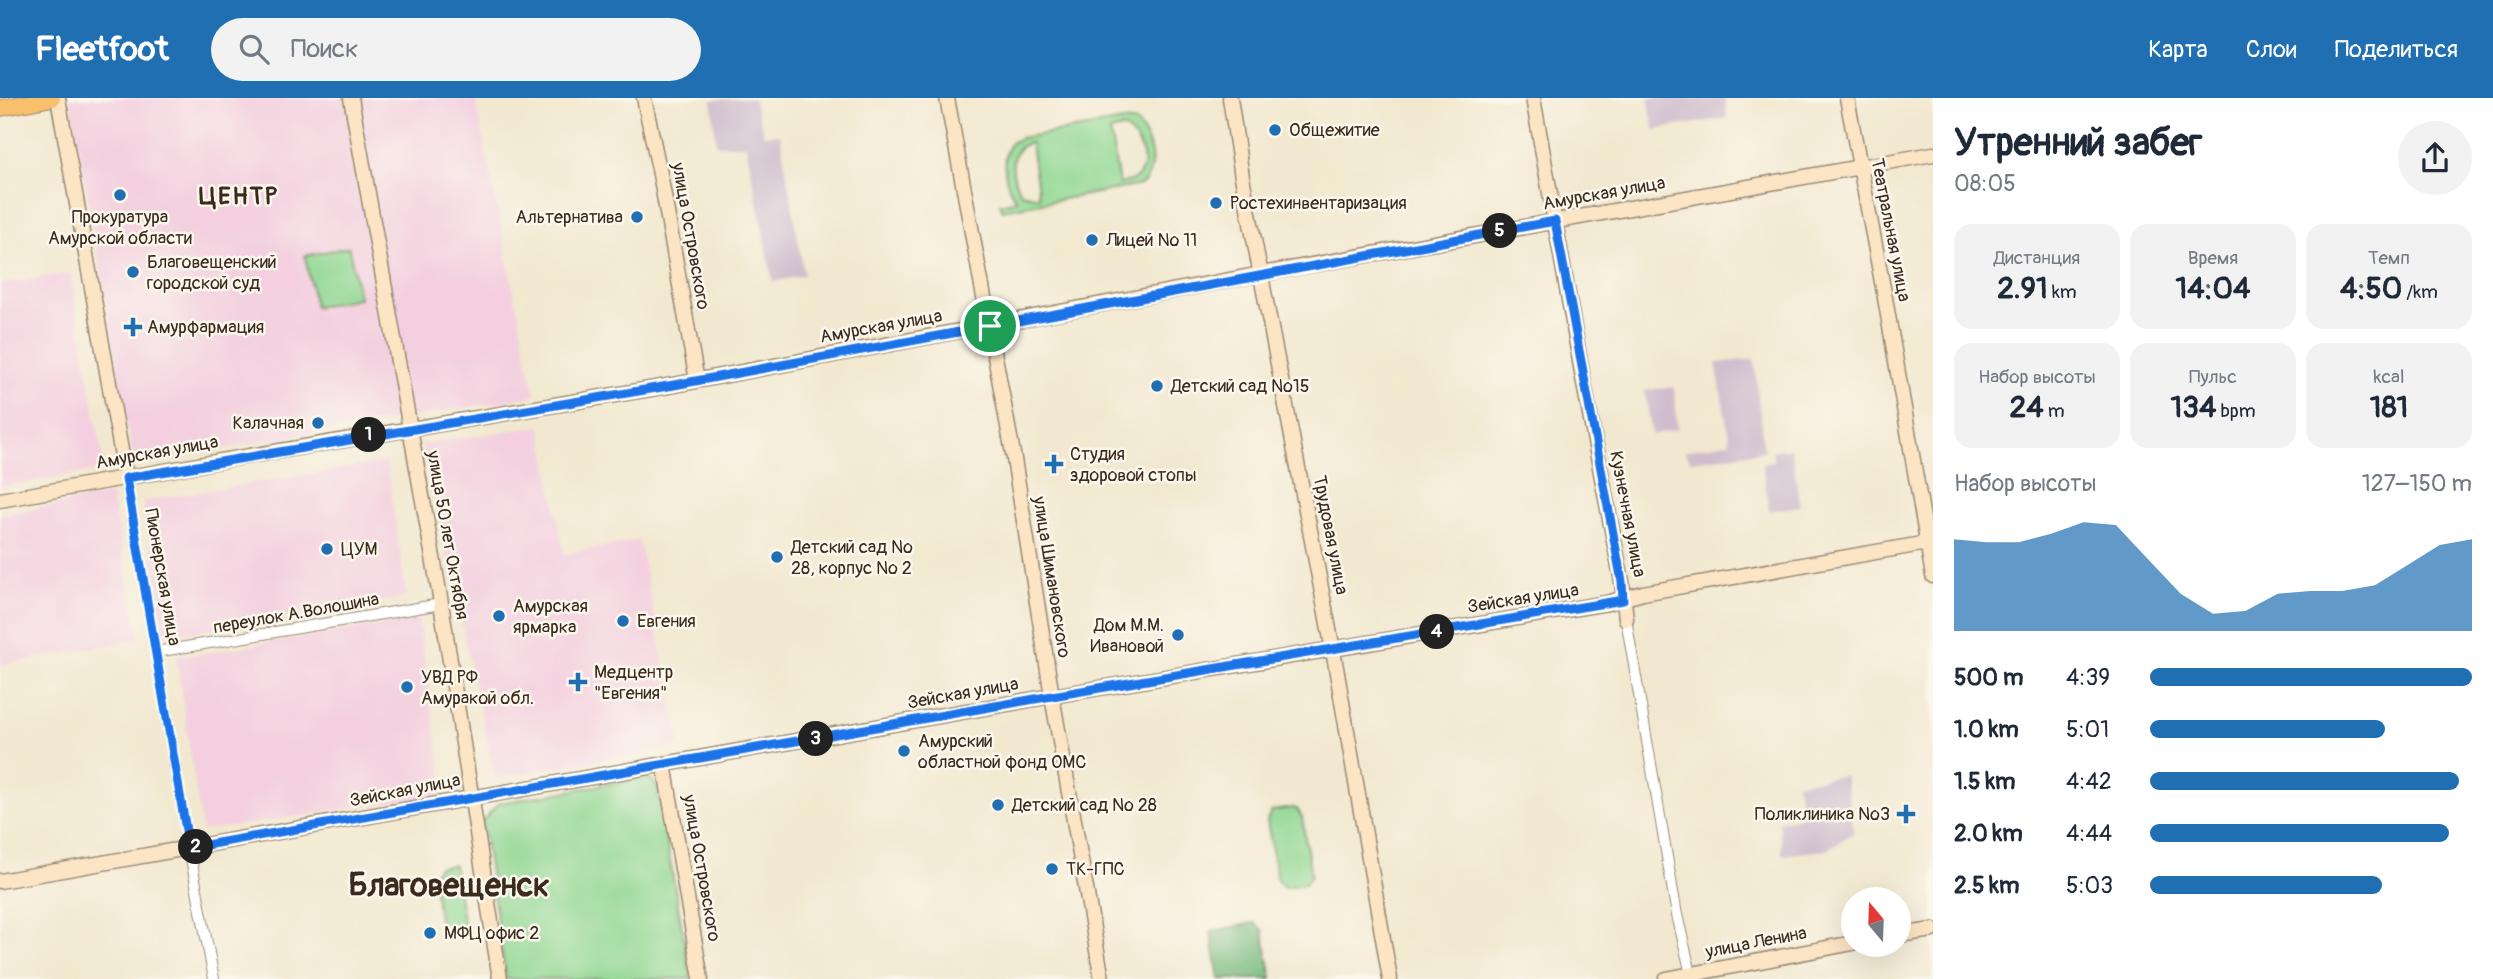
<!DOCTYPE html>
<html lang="ru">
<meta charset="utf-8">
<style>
body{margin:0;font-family:Pangolin,sans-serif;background:#f2f2f3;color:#1f2937;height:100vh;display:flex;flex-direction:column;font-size:26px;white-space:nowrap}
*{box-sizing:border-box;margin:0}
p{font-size:23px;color:#747a83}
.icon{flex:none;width:38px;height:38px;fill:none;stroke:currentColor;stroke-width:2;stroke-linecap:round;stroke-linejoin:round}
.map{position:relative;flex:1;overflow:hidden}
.drawer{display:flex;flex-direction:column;background:#fff;width:560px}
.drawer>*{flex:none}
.needle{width:46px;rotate:341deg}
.tools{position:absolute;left:1841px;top:789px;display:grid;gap:14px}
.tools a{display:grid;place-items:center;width:70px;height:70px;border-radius:50%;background:#fff;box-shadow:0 7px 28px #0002;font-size:35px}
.pin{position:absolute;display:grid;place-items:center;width:60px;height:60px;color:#fff;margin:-30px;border:4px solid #fff;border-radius:50%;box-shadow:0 2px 7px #0007}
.km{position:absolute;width:35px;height:35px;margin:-18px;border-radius:50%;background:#222;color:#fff;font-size:19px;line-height:35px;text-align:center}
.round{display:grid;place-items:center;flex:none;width:74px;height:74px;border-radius:37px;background:#f2f2f3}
.summary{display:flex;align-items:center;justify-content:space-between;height:119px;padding:0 21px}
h1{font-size:38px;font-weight:700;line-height:52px}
.metrics{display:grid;grid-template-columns:repeat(3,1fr);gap:10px;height:119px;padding:7px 21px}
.metrics div{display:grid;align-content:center;border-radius:18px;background:#f2f2f3;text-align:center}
.metrics b{font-size:30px;font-weight:700}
.metrics small{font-size:19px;font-weight:400}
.metrics p{font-size:19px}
.chart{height:196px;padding:14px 21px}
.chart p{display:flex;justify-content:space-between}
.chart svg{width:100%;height:126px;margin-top:7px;fill:#1f6fb2;opacity:.7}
ul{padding:0 21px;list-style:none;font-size:23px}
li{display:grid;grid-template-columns:112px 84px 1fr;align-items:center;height:52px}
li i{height:18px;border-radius:9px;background:#1f6fb2}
header{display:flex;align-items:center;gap:42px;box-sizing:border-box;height:98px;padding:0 35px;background:#1f6fb2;color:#fff}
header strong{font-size:33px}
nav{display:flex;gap:38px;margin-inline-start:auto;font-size:24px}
.search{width:490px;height:63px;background:#f2f2f3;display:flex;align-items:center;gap:18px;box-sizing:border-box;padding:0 24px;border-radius:38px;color:#747a83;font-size:26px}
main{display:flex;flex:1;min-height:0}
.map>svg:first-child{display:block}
.built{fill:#f3cfdf}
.industrial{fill:#cfbdce}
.green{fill:#90d792;stroke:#668058;stroke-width:2;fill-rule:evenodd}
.forest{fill:#74b87c;stroke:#58714d;stroke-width:2}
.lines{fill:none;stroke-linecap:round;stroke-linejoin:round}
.street-casing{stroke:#968976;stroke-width:12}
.secondary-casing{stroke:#968976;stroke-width:17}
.primary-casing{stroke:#968976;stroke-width:18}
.street{stroke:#fff;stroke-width:10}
.secondary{stroke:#fce5c4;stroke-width:14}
.primary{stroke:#f8bf6c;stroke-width:16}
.route-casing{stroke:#fff;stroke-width:14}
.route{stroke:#1a73e8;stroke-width:9}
.poi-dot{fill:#1f6fb2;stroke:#fbf7ec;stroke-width:2.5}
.labels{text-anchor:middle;stroke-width:5;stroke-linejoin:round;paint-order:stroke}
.poi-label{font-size:18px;fill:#3b2a1e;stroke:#fbf7ec;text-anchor:start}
.street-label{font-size:18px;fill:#3b2a1e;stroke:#fbf7ec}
.district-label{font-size:24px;font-weight:bold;letter-spacing:2px;fill:#3b2a1e;stroke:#fbf7ec}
.town-label{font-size:32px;font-weight:bold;fill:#3b2a1e;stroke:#fbf7ec}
</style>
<header>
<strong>Fleetfoot</strong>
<div class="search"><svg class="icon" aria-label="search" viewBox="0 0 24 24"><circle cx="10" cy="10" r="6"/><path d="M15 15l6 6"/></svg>Поиск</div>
<nav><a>Карта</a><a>Слои</a><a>Поделиться</a></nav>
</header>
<main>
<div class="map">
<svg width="1933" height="881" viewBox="0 0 1933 881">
<rect width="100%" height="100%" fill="#fbf7ec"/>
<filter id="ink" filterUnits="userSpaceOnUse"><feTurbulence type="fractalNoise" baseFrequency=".0143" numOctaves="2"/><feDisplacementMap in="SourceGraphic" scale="14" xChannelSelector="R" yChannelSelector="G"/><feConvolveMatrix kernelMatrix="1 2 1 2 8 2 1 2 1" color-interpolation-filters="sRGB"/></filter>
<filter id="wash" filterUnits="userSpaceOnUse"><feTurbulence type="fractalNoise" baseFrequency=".00686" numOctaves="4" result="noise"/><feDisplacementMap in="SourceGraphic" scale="28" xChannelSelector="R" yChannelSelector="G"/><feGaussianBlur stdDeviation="1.57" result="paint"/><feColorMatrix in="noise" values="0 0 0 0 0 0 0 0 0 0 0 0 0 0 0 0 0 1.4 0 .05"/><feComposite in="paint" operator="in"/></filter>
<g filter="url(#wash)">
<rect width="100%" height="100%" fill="#f2e8cf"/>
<path class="built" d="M70,0H475L535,298L134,366Z
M70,175L105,371L0,389V186Z
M541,328L564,456L639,442L680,648L495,680L422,346Z
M386,364L407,499L164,538L143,403Z
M111,396L139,541L0,567V417Z
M418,521L445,696L202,733L176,559Z"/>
<path class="industrial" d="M753,0L764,37L780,36L804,177L773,184L746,47H716L712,2Z
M1648,0H1725L1727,20L1654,32Z
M1754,261L1764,353L1691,363L1684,353L1730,344L1716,265Z
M1674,289L1678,331L1652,337L1645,292Z
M1791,350L1800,408L1769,413L1762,365L1774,363L1772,353Z
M1845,677L1854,734L1826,752L1782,757L1779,724L1803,718L1797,685Z"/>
<path class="green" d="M1124,23L1137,25C1151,42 1159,71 1141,87L1002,112L1000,106L1017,102C1006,91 999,61 1010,46C1013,43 1017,42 1020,40ZM1122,30C1137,36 1151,62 1139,77C1134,83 1127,84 1119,86L1110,33ZM1030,45L1031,46L1039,99L1021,95C1010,78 1007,51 1030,45Z
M349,149L359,200L315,209L305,158Z
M643,680L652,682L657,690L691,881H506L482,723L499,705Z
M1292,710L1297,711L1302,719L1311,778L1305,786L1284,789L1277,781L1267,722L1272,713Z
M454,767L464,828L441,831L432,777L439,769Z"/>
<path class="forest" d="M1254,825L1263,832L1272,881H1219L1211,833Z"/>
</g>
<g filter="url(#ink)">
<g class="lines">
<g class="street-casing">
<path id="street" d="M126,380L189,750L214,881
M1626,521L1677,817L1692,880
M156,554L441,506"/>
</g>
<g class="secondary-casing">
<path id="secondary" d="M58,0L126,380
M351,0L439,493L500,881
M644,0L661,81L697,283
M947,0L1014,361L1052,598L1102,881
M1230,0L1242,79L1333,552L1390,881
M1533,0L1584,286L1622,484L1626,521
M1847,0L1885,200L1933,478
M0,402L243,359L674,287L1261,176L1933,56
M664,666L701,881
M0,783L1052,598L1607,505L1643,495L1933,444
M1899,837L1933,832
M1666,881L1853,845"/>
</g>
<g class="primary-casing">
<path id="primary" d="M0,10L52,0"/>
</g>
<use href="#street" class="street"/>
<use href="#secondary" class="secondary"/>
<use href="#primary" class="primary"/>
</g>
</g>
<g class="lines" filter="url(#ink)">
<g class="route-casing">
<path id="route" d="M1555,123L1622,484L1623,502L1052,598L189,750L126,380L674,287Z"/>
</g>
<use href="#route" class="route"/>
</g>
<g class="poi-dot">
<circle cx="1275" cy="32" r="7"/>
<circle cx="120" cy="97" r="7"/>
<circle cx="1216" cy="105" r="7"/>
<circle cx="637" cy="119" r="7"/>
<circle cx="1092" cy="142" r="7"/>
<circle cx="133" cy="174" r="7"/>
<path d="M129.5 218.5h7v7h7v7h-7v7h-7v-7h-7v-7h7z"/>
<circle cx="1157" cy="288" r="7"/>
<circle cx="318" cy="325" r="7"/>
<path d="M1050.5 355.5h7v7h7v7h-7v7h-7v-7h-7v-7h7z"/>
<circle cx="327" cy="451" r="7"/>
<circle cx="777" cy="459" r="7"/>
<circle cx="499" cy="518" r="7"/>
<circle cx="623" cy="523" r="7"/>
<circle cx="1178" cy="537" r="7"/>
<path d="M574.5 573.5h7v7h7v7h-7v7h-7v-7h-7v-7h7z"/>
<circle cx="407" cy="589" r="7"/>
<circle cx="904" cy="653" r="7"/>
<circle cx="998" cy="707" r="7"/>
<path d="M1902.5 705.5h7v7h7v7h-7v7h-7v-7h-7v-7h7z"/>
<circle cx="1052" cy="771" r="7"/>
<circle cx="430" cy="835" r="7"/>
</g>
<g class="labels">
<g class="poi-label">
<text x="1289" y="38">Общежитие</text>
<text x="1230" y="111">Ростехинвентаризация</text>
<text x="120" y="125" text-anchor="middle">Прокуратура<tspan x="120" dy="21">Амурской области</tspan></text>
<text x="623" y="125" text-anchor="end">Альтернатива</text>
<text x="1106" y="148">Лицей № 11</text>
<text x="147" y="170">Благовещенский<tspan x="147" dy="21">городской суд</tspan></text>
<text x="147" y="235">Амурфармация</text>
<text x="1171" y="294">Детский сад №15</text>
<text x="304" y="331" text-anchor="end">Калачная</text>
<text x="1070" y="362">Студия<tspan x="1070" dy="21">здоровой стопы</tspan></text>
<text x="791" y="455">Детский сад №<tspan x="791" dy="21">28, корпус № 2</tspan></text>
<text x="341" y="457">ЦУМ</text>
<text x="513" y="514">Амурская<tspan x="513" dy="21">ярмарка</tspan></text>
<text x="637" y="529">Евгения</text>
<text x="1164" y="533" text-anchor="end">Дом М.М.<tspan x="1164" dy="21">Ивановой</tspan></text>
<text x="594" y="580">Медцентр<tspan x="594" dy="21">"Евгения"</tspan></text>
<text x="421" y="585">УВД РФ<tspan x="421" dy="21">Амуракой обл.</tspan></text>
<text x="918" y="649">Амурский<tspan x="918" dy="21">областной фонд ОМС</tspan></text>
<text x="1012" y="713">Детский сад № 28</text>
<text x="1890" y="722" text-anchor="end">Поликлиника №3</text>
<text x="1066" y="777">ТК-ГПС</text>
<text x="444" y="841">МФЦ офис 2</text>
</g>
<g class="street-label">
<text transform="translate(1604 95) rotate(-10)" y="6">Амурская улица</text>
<text transform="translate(1891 132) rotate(79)" y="6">Театральная улица</text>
<text transform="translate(691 138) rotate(80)" y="6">улица Островского</text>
<text transform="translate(881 228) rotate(-10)" y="6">Амурская улица</text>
<text transform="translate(157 354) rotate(-10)" y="6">Амурская улица</text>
<text transform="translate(1628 416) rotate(79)" y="6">Кузнечная улица</text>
<text transform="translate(448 437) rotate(80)" y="6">улица 50 лет Октября</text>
<text transform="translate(1331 437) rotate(79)" y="6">Трудовая улица</text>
<text transform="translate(163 479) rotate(80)" y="6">Пионерская улица</text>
<text transform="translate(1052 479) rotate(81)" y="6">улица Шимановского</text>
<text transform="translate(1523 500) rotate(-9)" y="6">Зейская улица</text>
<text transform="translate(296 515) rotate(-10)" y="6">переулок А.Волошина</text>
<text transform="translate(963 595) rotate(-10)" y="6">Зейская улица</text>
<text transform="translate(405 692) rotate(-11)" y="6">Зейская улица</text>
<text transform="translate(702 770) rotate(80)" y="6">улица Островского</text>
<text transform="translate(1756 844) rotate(-11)" y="6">улица Ленина</text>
</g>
<g class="district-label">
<text x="239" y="106">ЦЕНТР</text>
</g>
<g class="town-label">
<text x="449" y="798">Благовещенск</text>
</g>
</g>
</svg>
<div class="tools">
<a><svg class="needle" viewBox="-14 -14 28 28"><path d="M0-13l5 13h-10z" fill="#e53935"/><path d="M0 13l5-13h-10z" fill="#747a83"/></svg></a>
</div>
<div class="pin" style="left:990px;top:228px;background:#1e9e55"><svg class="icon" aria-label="arrive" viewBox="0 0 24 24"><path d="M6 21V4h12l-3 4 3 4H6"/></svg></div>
<b class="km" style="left:369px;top:337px">1</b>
<b class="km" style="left:196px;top:749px">2</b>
<b class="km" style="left:816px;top:641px">3</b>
<b class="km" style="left:1437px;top:534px">4</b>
<b class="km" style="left:1500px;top:133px">5</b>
</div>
<section class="drawer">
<div class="summary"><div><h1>Утренний забег</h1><p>08:05</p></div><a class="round"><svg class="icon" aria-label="share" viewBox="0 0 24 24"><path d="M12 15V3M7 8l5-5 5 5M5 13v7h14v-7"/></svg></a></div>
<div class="metrics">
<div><p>Дистанция</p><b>2.91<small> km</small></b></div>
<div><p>Время</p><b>14:04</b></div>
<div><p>Темп</p><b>4:50<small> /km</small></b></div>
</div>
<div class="metrics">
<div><p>Набор высоты</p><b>24<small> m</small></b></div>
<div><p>Пульс</p><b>134<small> bpm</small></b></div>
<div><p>kcal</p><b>181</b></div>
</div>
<div class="chart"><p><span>Набор высоты</span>127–150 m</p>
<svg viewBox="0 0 160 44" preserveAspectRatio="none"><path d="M0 44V12L10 13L20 13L30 10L40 6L50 7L60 19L70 31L80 38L90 37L100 31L110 30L120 30L130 28L140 21L150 14L160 12V44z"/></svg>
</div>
<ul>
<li><b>500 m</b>4:39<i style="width:100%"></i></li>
<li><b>1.0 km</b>5:01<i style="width:73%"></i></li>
<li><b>1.5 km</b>4:42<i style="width:96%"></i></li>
<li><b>2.0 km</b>4:44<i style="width:93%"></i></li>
<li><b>2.5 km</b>5:03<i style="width:72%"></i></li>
</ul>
</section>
</main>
